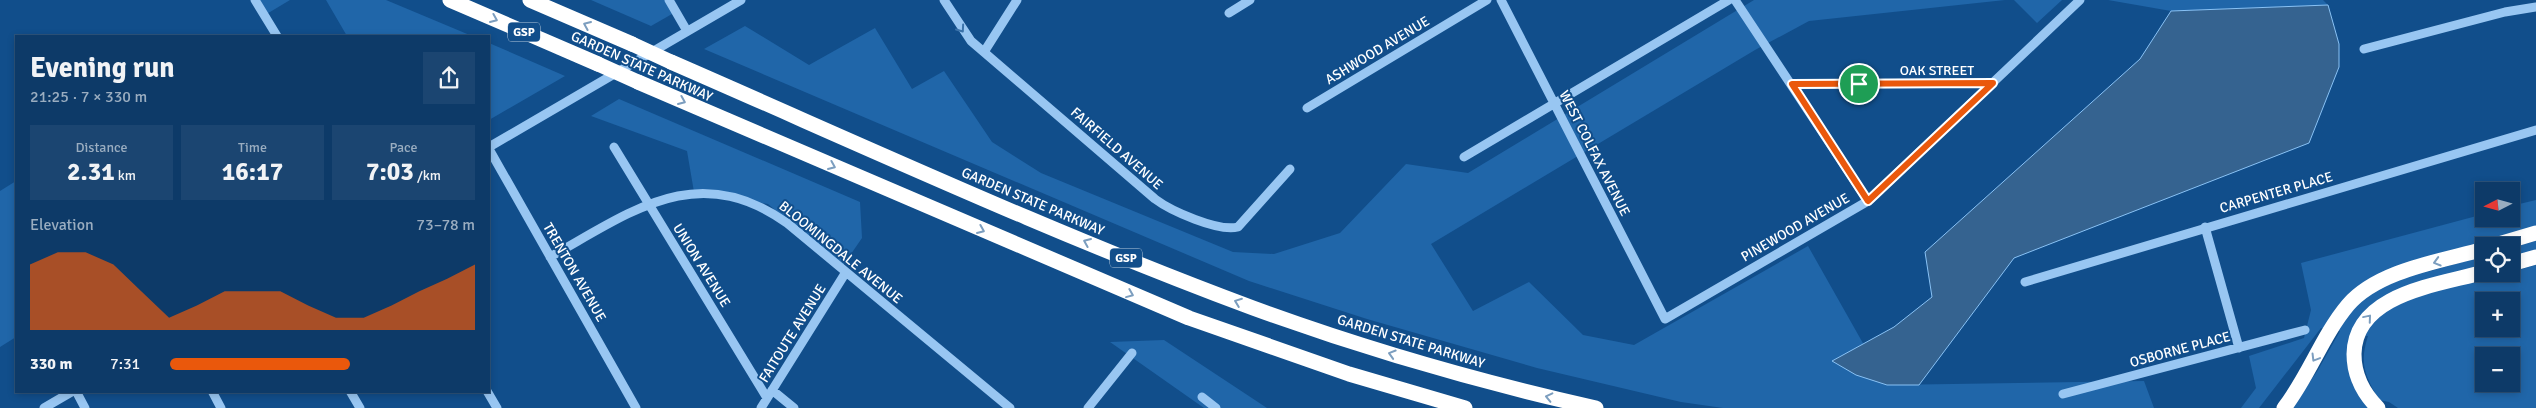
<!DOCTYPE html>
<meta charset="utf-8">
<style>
body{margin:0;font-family:Signika,sans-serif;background:#1b4571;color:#f1f3f6;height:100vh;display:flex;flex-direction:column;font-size:19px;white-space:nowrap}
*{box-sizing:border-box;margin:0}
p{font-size:16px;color:#9aadc0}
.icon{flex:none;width:28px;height:28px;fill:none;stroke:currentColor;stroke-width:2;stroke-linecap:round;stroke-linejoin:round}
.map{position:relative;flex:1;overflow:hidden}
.sheet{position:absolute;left:15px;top:35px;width:475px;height:358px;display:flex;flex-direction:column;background:#0d3a68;border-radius:0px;box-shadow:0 2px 8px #0003,0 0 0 1px #2d547c}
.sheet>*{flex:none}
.needle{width:32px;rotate:264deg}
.buttons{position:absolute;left:2475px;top:182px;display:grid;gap:10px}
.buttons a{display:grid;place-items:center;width:45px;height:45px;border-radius:0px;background:#0d3a68;box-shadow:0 2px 8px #0003,0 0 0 1px #2d547c;font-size:25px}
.pin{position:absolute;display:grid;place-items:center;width:42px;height:42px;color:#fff;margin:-21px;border:2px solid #fff;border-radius:50%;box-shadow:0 1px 5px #0007}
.round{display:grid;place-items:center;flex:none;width:52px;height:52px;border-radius:0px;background:#1b4571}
.overview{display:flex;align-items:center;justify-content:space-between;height:85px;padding:0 15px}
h1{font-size:28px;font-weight:700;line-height:38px}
.figures{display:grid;grid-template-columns:repeat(3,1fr);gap:8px;height:85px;padding:5px 15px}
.figures div{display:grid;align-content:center;border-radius:0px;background:#1b4571;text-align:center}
.figures b{font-size:25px;font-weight:700}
.figures small{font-size:14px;font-weight:400}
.figures p{font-size:14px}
.chart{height:140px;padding:10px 15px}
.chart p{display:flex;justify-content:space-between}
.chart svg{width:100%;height:90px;margin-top:5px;fill:#ea580c;opacity:.7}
ul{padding:0 15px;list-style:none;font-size:16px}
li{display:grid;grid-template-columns:80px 60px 1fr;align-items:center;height:38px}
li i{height:12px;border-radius:6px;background:#ea580c}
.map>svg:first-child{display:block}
.green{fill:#2066a9;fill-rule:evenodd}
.water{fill:#356390;stroke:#89c2f5}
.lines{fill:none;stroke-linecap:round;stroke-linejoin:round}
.minor{stroke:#98c6f2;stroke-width:9}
.highway{stroke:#fff;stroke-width:15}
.highway-bridge{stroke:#fff;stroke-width:15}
.oneway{stroke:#7c9ebf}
.oneway2{stroke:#3a72aa}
.route-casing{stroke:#fff;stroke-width:10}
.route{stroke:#ea580c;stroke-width:6}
.labels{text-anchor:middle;stroke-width:4;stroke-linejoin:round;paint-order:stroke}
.shield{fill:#114e8b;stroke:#b8cadc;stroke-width:1}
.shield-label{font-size:12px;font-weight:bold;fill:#fff}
.street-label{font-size:14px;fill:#fff;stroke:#114e8b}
</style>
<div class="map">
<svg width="2536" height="408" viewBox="0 0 2536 408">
<rect width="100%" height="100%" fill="#114e8b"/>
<path class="green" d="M256,0H290L265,15Z
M326,0H386L472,36H347Z
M591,0H672L679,10L651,26Z
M1754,0H2005L1809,21L1755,50L1431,244L1473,311L1529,282L1583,335L1634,345L1808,246L1864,345L1833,361L1887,385L2144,381L2154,408H1723L1681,402L1537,368L1367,319L1249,281L704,49L745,26L809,65L875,28L912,89L944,71L992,142L1041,173L1233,252L1274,254L1340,233L1406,164L1468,173Z
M2014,0H2062L2037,23Z
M2108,0H2323L2328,5L2171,11Z
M489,43L565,76L489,120Z
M619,99L860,202L862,238L842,267L768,204L694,192L687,151L591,116Z
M16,181V337L0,347V191Z
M2536,200V235L2423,273L2484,256V267L2409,288L2487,279L2536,265V408H2398L2389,402L2379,400C2365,375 2359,364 2368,336L2352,333V384L2370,408H2292L2318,370L2340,331L2321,328L2259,408H2241L2256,388L2249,356L2304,338L2311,310L2301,263L2484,214V219H2511V206ZM2484,301H2511V329H2484ZM2484,356H2511V384H2484Z
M2536,241V251L2511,259V248Z
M1164,340L1267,408H1204L1110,342Z"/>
<path class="water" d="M2328,5L2339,44V67L2309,143L2014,258L1919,385H1887L1856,375L1832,361L1894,327L1932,297L1925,252L2140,59L2171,11Z"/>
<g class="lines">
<path class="minor" d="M255,0L277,36
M669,0L687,31
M944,0L971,41L1155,199C1171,211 1218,232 1238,227L1290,169
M1501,0L1665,319L1868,201L2080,0
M1735,0L1868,201
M1229,13L1250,0
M2364,49L2505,12L2536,7
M984,52L1017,0
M1791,84L1993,83
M1307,108L1487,0
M489,147L741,0
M614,147L767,398
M489,149L636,408
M1464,157L1729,0
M2205,227L2239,348
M550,257C631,212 697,159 787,223L1010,408
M2025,282L2536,130
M772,390L794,408
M76,391L85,408
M212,391L221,408
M350,391L360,408
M487,391L497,408
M2063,394L2305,330
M1202,397L1216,408
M44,408L73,391
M761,408L846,272
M1088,408L1132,353"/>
<path class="highway" d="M450,0L598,64
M530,0L632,44
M671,62C864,146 1056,235 1253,308C1365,349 1480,382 1596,408
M638,82L1189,318L1349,374L1465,408
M2492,246L2536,233
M2511,264L2536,257
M2284,408C2309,376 2322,336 2348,305C2378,270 2442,261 2484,249
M2378,408C2363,393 2354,375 2354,354C2355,293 2439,285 2484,272"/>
<path class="highway-bridge" d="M632,44L671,62
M598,64L638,82"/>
</g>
<defs><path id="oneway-chevron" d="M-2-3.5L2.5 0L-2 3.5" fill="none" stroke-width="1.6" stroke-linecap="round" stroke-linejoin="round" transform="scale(1.25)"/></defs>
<g class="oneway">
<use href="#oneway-chevron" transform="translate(494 19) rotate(23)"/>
<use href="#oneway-chevron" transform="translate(587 25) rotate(-157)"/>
<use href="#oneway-chevron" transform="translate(682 101) rotate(23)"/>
<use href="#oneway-chevron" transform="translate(832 166) rotate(23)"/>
<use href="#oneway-chevron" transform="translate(981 230) rotate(23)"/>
<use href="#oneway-chevron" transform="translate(1087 242) rotate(-157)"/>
<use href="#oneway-chevron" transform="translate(2437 262) rotate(164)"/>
<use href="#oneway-chevron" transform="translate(1130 294) rotate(22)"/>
<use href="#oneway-chevron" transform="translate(1238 302) rotate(-159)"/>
<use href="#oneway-chevron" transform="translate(2368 318) rotate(-50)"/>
<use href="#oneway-chevron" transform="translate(1392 354) rotate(-163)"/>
<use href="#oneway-chevron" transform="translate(2315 358) rotate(121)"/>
<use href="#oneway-chevron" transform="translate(1549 397) rotate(-167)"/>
</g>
<use class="oneway2" href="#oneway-chevron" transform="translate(961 29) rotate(55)"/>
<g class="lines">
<g class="route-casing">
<path id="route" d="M1993,83L1868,201L1792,84Z"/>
</g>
<use href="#route" class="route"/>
</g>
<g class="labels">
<g class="shield">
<rect x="508" y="22.5" width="32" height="19" rx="4"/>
<rect x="1110" y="248.5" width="32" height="19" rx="4"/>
</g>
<g class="shield-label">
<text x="524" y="36">GSP</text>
<text x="1126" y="262">GSP</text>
</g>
<g class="street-label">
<text transform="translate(1377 50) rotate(-31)" y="5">ASHWOOD AVENUE</text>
<text transform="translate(642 66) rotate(24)" y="5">GARDEN STATE PARKWAY</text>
<text x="1937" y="75">OAK STREET</text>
<text transform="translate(1117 148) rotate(41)" y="5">FAIRFIELD AVENUE</text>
<text transform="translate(1595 153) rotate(63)" y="5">WEST COLFAX AVENUE</text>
<text transform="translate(2276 192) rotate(-16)" y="5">CARPENTER PLACE</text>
<text transform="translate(1033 201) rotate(23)" y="5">GARDEN STATE PARKWAY</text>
<text transform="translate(1795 227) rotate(-30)" y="5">PINEWOOD AVENUE</text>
<text transform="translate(841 252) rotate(39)" y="5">BLOOMINGDALE AVENUE</text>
<text transform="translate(702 265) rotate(58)" y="5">UNION AVENUE</text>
<text transform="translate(575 272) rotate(60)" y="5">TRENTON AVENUE</text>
<text transform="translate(792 333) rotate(-58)" y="5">FAITOUTE AVENUE</text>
<text transform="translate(1411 341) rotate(17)" y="5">GARDEN STATE PARKWAY</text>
<text transform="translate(2180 349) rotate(-15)" y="5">OSBORNE PLACE</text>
</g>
</g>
</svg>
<div class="buttons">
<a><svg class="needle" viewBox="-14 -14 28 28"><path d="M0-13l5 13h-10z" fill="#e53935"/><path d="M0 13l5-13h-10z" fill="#9aadc0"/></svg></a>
<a><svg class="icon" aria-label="locate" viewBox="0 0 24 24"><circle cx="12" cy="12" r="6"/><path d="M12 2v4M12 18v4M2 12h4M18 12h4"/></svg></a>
<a>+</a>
<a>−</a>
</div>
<div class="pin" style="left:1859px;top:84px;background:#1e9e55"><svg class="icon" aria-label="arrive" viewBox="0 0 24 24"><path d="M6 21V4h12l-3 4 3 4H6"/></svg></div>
<section class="sheet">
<div class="overview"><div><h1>Evening run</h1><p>21:25 · 7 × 330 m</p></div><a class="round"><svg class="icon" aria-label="share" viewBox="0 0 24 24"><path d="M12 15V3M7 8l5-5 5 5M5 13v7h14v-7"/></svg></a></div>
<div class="figures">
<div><p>Distance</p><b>2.31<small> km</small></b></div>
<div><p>Time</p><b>16:17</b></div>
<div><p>Pace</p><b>7:03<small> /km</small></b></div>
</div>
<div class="chart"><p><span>Elevation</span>73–78 m</p>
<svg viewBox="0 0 160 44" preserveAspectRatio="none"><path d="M0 44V12L10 6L20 6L30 12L40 25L50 38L60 32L70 25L80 25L90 25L100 32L110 38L120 38L130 32L140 25L150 19L160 12V44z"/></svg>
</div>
<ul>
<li><b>330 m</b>7:31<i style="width:59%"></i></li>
</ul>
</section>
</div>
